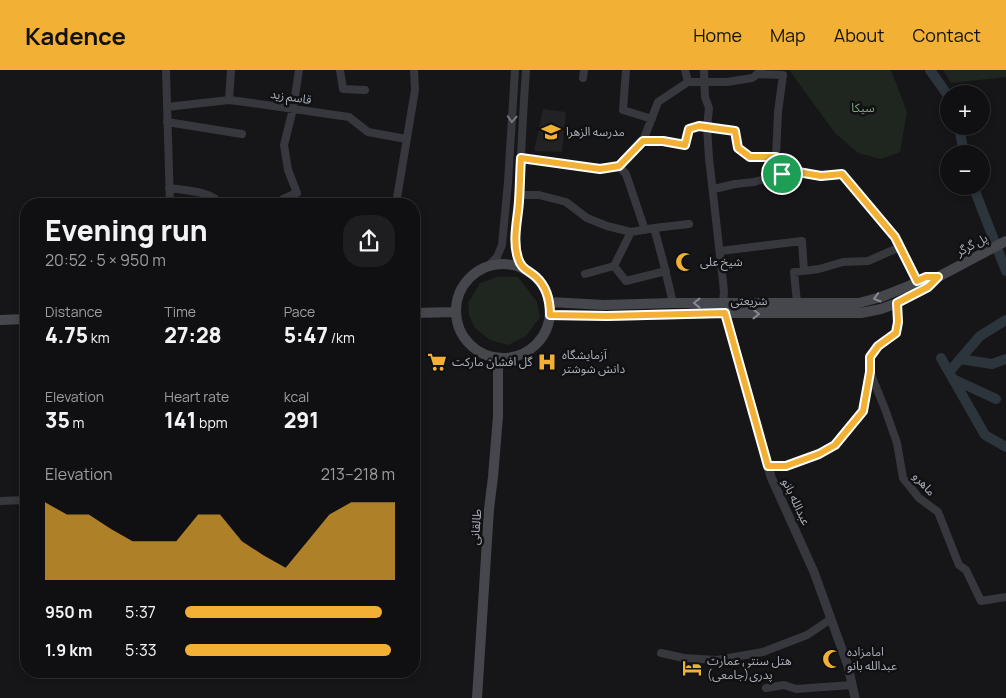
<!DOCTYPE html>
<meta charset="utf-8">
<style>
body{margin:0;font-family:Manrope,"Noto Sans Arabic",sans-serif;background:#1e1e20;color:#f1f3f6;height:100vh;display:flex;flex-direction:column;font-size:19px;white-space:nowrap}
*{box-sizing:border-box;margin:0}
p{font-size:16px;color:#9c9d9f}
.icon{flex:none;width:28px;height:28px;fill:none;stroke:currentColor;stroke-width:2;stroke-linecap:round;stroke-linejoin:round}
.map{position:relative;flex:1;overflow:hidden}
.panel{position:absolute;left:20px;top:128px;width:400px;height:480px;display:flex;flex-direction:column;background:#101012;border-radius:20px;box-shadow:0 2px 8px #0003,0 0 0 1px #303032}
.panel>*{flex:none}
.tools{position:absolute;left:940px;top:15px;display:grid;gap:10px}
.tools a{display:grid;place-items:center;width:50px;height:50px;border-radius:50%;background:#101012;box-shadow:0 2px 8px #0003,0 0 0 1px #303032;font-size:25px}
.pin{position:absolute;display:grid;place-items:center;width:42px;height:42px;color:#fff;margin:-21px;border:2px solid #fff;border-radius:50%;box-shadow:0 1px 5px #0007}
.round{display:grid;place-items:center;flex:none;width:52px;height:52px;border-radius:20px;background:#1e1e20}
.summary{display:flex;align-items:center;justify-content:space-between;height:85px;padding:0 25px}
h1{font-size:28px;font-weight:800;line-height:38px}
.figures{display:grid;grid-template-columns:repeat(3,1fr);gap:8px;height:85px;padding:5px 25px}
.figures div{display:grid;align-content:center}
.figures b{font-size:21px;font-weight:800}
.figures small{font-size:14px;font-weight:400}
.figures p{font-size:14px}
.chart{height:140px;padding:10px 25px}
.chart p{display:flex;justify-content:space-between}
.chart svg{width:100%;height:90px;margin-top:5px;fill:#f2b134;opacity:.7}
ul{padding:0 25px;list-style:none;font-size:16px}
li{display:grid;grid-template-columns:80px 60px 1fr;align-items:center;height:38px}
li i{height:12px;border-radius:6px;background:#f2b134}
header{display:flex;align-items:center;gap:30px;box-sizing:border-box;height:70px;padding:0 25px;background:#f2b134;color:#111}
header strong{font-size:24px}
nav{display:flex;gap:28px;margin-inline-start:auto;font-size:18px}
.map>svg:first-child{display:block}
.built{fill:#222225}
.green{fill:#1e261f}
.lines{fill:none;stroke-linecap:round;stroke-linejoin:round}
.canal{stroke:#2c353c;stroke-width:10}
.minor{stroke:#37383d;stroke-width:8}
.tertiary{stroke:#37383d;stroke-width:9}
.secondary{stroke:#45474d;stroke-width:10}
.oneway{stroke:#757881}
.oneway2{stroke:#858993}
.route-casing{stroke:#fff;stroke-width:10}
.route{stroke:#f2b134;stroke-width:6}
.labels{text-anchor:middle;stroke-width:5;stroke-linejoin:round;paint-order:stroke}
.street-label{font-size:12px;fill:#a8adb8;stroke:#111113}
.park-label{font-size:12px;fill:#7fa381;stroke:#111113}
.poi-label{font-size:12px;fill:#a8adb8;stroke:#111113;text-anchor:start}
</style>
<header>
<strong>Kadence</strong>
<nav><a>Home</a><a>Map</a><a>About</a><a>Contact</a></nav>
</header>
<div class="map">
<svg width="1006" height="628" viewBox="0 0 1006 628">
<rect width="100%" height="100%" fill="#161618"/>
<path class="built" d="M543,39L566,42L562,82L534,81Z"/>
<path class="green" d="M789,0H891L907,42L900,82L881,89L858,83L835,63Z
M943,0H1006V7L951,13Z
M497,207H518L537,232L540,247L526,266L508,275L490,270L475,258L469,245L468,233L480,213Z"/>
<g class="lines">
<path class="canal" d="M930,0L949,27
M959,56L964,84
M973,116L1006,201
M941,288L985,365L1006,377
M960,289L992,294L1006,289
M949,302L980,266L1006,250
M953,309L996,329"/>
<path class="minor" d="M166,0L170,134
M340,0L343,19L365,20
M626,0L623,40L652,49
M685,0L688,12
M704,0L705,27L709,38L707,57L709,88L724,221L723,233
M757,4L783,5L778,42L776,87
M583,8L584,0
M229,30L231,0
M167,37L229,30L245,32L349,47L368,62L406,69
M167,52L242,64
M643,71H663L685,75L689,59L699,56L735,61L738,78L750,87H776L782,104
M521,89L600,99L619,96L643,71L658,32L688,12H727L752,8L761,2V0
M619,96L626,104L645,160
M169,118C183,120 213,121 220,134
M714,119L735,114L754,112L782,104L798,102L821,106L842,104L895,167L917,211
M519,125H539L566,132L587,148L607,156L631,162L654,158L689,154
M280,134L283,129L297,123L288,100L284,75L293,39L299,0
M396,134L415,20L414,0
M654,158L663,191L673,233
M720,181L802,171L804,201
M488,196L497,187L502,175L508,112L515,0
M614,196L626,211L666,201
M522,198C511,174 518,152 519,126C521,84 523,42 526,0
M585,204L614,196L631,162
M797,233L794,202L819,199L843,192L868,191L900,177
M870,302L885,339L897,373L903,408L919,428L938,442L959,495L966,500L981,531L1006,527
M768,396H786L819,384L835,375L863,341L870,302V287L878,276L897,263L898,252L897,233
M0,431L26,430
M661,583L684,588L717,590L763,582L807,565L831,549
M766,618L784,615L796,619L852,615"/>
<path class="tertiary" d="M725,243L771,407L814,502L848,596L855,628"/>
<path class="secondary" d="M456 241a47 47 0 1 1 94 0a47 47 0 1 1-94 0Z
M550,232L604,235L673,233H859L881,227L909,216L926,207H938
M414,243L456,242
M550,245L607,246L725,243H861L881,239L897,233L928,217L938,207L1006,171
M0,250L26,249
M477,628L489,439L493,407L498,346V288"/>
</g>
<defs><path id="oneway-chevron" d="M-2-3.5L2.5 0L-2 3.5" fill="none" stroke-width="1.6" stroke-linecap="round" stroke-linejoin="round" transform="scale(1.25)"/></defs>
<use class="oneway" href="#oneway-chevron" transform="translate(512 49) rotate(93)"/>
<g class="oneway2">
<use href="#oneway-chevron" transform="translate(877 228) rotate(164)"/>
<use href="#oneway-chevron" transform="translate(697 233) rotate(180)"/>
<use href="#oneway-chevron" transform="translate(756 244)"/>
</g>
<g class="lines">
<g class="route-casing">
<path id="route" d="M699,56L735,61L738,78L750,87H776L782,104L798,102L821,106L842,104L895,167L917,211L926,207H938L928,217L897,233L898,252L896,263L878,276L870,287V302L863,341L835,375L819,384L786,396H768L725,243L607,246L550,245C550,231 547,217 536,207C528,200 521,199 518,188C512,170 518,149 519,131C520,117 520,103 521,88L600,99L619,96L643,71H663L685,75L689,59Z"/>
</g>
<use href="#route" class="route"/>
</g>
<defs>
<g id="school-bare" transform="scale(1.5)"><path d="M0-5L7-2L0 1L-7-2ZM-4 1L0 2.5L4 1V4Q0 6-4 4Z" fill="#f2b134" stroke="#111113" stroke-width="2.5" paint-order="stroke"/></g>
<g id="mosque-bare" transform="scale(1.5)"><path d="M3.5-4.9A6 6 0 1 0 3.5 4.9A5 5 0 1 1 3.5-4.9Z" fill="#f2b134" stroke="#111113" stroke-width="2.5" paint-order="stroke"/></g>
<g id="supermarket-bare" transform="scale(1.5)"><path d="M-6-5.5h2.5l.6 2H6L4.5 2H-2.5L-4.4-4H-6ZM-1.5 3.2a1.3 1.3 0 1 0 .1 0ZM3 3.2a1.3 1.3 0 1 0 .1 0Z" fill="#f2b134" stroke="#111113" stroke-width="2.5" paint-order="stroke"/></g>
<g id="hospital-bare" transform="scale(1.5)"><path d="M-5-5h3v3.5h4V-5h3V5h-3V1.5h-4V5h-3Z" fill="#f2b134" stroke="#111113" stroke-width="2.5" paint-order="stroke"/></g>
<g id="hotel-bare" transform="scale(1.5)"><path d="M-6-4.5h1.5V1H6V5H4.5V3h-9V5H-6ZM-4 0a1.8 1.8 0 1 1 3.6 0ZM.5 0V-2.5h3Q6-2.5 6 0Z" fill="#f2b134" stroke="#111113" stroke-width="2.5" paint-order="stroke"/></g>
</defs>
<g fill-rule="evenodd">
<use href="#school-bare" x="551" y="62"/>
<use href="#mosque-bare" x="685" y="192"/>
<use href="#supermarket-bare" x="437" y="292"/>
<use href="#hospital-bare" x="547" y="292"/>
<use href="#mosque-bare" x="832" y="589"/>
<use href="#hotel-bare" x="692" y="598"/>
</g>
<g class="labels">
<g class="street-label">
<text transform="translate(291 27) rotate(9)" y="4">قاسم زید</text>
<text transform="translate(972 175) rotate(-28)" y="4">پل گرگر</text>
<text x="749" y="235">شریعتی</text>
<text transform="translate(924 414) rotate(48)" y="4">ماهرو</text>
<text transform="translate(796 432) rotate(65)" y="4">عبدالله بانو</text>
<text transform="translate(476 457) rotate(-86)" y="4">طالقانی</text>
</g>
<g class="park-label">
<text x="863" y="42">سیکا</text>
</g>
<g class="poi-label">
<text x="566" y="66">مدرسه الزهرا</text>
<text x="700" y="196">شیخ علی</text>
<text x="562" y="289">آزمایشگاه<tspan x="562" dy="14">دانش شوشتر</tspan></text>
<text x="452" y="296">گل افشان مارکت</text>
<text x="847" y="586">امامزاده<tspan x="847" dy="14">عبدالله بانو</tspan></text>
<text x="707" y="595">هتل سنتی عمارت<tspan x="707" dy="14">پدری(جامعی)</tspan></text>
</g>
</g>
</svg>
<div class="tools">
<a>+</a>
<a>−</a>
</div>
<div class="pin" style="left:782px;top:104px;background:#1e9e55"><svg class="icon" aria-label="arrive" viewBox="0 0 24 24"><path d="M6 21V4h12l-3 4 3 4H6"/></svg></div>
<section class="panel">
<div class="summary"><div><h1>Evening run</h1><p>20:52 · 5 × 950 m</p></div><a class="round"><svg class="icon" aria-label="share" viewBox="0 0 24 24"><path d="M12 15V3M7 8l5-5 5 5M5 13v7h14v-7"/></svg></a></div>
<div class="figures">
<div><p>Distance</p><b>4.75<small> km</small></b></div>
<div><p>Time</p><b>27:28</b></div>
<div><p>Pace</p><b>5:47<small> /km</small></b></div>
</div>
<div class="figures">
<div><p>Elevation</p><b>35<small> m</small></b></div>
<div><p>Heart rate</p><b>141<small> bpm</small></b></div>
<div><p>kcal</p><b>291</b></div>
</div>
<div class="chart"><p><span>Elevation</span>213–218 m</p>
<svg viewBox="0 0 160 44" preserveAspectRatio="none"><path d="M0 44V6L10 12L20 12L30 19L40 25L50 25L60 25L70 12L80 12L90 25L100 32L110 38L120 25L130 12L140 6L150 6L160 6V44z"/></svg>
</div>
<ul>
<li><b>950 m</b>5:37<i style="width:94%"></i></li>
<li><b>1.9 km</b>5:33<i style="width:98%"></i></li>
</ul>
</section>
</div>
